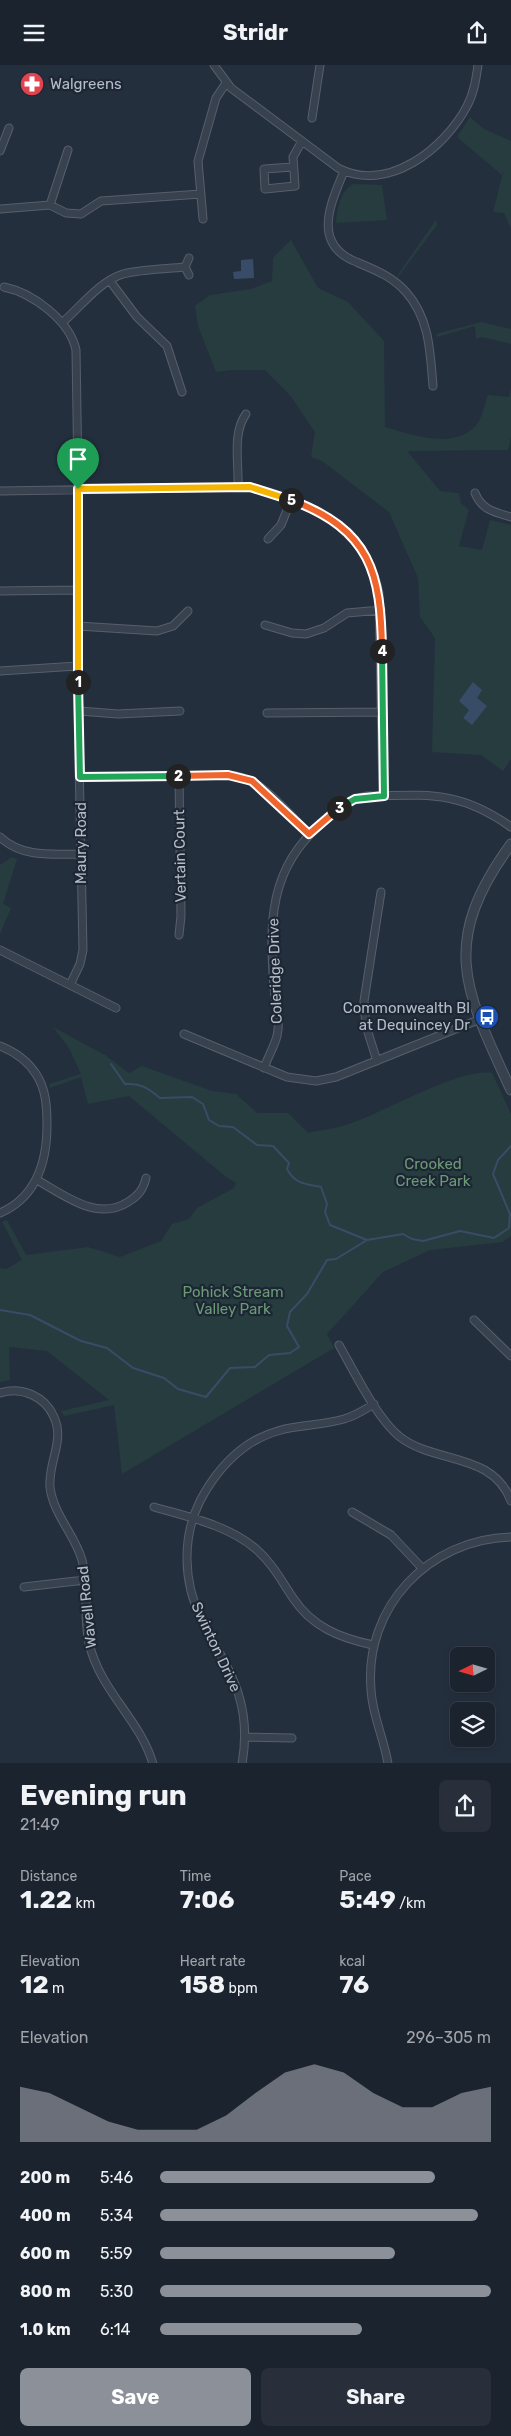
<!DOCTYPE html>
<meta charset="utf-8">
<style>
body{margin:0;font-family:Rubik,sans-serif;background:#282f3a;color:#f1f3f6;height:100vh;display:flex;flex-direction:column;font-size:19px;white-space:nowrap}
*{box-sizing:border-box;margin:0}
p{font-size:16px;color:#a0a4aa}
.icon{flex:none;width:28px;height:28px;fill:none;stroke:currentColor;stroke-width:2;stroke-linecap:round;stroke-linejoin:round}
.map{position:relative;height:1698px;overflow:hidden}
.side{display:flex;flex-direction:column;background:#1b232e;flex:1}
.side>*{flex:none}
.needle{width:32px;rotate:265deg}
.tools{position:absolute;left:450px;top:1582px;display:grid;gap:10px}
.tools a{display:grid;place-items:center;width:45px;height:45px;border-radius:8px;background:#1b232e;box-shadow:0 2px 8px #0003,0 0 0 1px #39404a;font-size:25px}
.pin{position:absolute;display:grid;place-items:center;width:42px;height:42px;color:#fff;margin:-51px -21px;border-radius:50% 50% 50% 0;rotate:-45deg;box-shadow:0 0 5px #0007}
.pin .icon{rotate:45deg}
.km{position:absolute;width:25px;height:25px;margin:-12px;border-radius:50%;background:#222;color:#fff;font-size:14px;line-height:25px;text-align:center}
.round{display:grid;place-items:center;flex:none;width:52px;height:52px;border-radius:8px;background:#282f3a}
.summary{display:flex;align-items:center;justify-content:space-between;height:85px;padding:0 20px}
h1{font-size:28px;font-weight:700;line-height:38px}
.stats{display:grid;grid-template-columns:repeat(3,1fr);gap:8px;height:85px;padding:5px 20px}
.stats div{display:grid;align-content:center}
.stats b{font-size:25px;font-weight:700}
.stats small{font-size:14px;font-weight:400}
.stats p{font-size:14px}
.chart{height:140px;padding:10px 20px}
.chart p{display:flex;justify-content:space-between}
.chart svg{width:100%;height:90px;margin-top:5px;fill:#8c9099;opacity:.7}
.action{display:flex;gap:10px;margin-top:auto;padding:10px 20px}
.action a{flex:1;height:58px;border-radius:8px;background:#8c9099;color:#fff;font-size:20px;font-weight:700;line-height:58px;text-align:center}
.action a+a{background:#282f3a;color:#f1f3f6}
ul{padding:0 20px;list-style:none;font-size:16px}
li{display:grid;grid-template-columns:80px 60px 1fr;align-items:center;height:38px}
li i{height:12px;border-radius:6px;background:#8c9099}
header{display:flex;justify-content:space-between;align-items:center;height:65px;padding:0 20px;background:#1b232e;font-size:22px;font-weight:700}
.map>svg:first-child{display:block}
.green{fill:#263c3f;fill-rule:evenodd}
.water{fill:#394c67}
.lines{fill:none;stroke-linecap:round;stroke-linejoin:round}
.stream{stroke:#394c67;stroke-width:2}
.minor-casing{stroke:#565f6c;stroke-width:9}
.tertiary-casing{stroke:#565f6c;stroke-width:11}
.minor{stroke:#38414e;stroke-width:7}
.tertiary{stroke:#38414e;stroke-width:9}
.split-1-casing{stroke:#fff;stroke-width:10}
.split-2-casing{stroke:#fff;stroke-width:10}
.split-3-casing{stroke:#fff;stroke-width:10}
.split-4-casing{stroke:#fff;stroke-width:10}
.split-5-casing{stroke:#fff;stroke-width:10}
.split-6-casing{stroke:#fff;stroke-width:10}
.split-1{stroke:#f5b400;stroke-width:6}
.split-2{stroke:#22a559;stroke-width:6}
.split-3{stroke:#f0652b;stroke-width:6}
.split-4{stroke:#22a559;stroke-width:6}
.split-5{stroke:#f0652b;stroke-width:6}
.split-6{stroke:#f5b400;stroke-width:6}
.labels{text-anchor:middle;stroke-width:4.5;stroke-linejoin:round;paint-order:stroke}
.poi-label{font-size:15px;fill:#b4bcc9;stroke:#1d2633;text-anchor:start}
.street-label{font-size:15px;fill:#b4bcc9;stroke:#1d2633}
.park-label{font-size:15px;fill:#6b9a76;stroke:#1d2633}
</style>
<header><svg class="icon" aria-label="menu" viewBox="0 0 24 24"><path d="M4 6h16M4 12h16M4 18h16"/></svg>Stridr<svg class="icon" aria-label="share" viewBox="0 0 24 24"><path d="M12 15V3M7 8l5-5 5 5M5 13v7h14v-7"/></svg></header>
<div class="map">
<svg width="511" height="1699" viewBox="0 0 511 1699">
<rect width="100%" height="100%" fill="#242f3e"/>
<path class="green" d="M470,52L484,64L511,76V163L504,148L493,147L504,104L502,110L457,72Z
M353,119L382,120L387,155L336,158C337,145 340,126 353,119Z
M436,155L437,160L398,212L397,211Z
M291,175L318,223L348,237L384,276L385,362C412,370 460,387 479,356C483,348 485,338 488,330L509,332L511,324V373L508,385L407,386L440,426L459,428L461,438L469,445L459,481L482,485L490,455L511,460V694L503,706L481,690L432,687L435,573L420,552L418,513L389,447L322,396L311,392L315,367L290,330L265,305H232L216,307L198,261L195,241L210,230L251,224L272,216L273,193ZM473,617L476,632L472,660L463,653L469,645Z
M481,257L511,264V279L482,272L476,274L475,261L437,272L436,269Z
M12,792L17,794L3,839L11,843L0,869V800Z
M53,962L105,990L129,1008L142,1001L212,1026L236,1029L257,1048H288L308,1068C320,1065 334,1064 346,1060C383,1049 457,1003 492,1008L511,1049V1171L503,1177L430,1185L383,1207L327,1269L334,1283L122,1409L114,1340L64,1351L61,1346L109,1335L47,1286L9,1282L10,1315L0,1317V1203L6,1204L22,1195L2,1157L7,1155L26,1190L88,1182L120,1192L161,1176L172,1159L189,1154L197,1143L234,1123L236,1118L225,1111L129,1031L88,1039L81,1012L50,1023L49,1019L81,1009L69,983Z"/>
<path class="water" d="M253,194L254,213L234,214L233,207L241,206V195Z
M473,617L482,625L477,633L487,641L472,660L463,653L469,645L459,636Z"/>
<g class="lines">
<path class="stream" d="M111,999L125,1019C141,1018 148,1023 160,1033L192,1032L203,1039L209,1055L219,1061L233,1062L257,1080L273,1081L289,1098L287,1104C295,1119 305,1119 321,1122L327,1139L325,1147L330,1160L367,1175L403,1169L412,1174L423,1176L460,1166L494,1173L509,1163L510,1149L493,1109L498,1095L511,1081
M0,1245L30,1250L81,1276L107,1283L133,1303L164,1313L178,1324L206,1332L230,1303L255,1302L269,1290L290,1288L299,1282L287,1261L290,1247L307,1229L327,1195L336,1194L367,1175"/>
<g class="minor-casing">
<path id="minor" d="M214,0L231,23L338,103C388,129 445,83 467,41C474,28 476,14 478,0
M312,53L320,0
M0,86L9,63
M293,102L264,104L265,124L295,121L293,92L302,76
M344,106C332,136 311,177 354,196C373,204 392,211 406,227C430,254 430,287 433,321
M50,140L68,85
M0,144L50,140L66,148L81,149L101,136L201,129
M203,154L198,96L216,33L226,18
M189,210L185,202L189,193
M110,216L137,252L167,281L182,327
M4,222C33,228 70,256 76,285L78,413L77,601L83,885L80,899L70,920
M63,257C81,241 100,216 123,209C142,204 165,204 185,202
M238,422C239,399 232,368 246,349
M0,426L250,422C265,425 277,430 291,435C337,453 368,478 379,528L383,731
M475,428C482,445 494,447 511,452
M268,474L281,460L291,435
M0,526L77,525
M265,560L292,568L306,569L324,563L347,548L381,545
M78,561L157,566L173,561L188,546
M0,606L77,601
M79,646L118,649L180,646
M267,648L383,647
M80,712L229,710C262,712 286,747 309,769
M0,772C23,793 52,789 80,789
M179,870L181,851L179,711
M0,885L116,943
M184,969L287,1012L316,1016L336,1012L478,955
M0,981C15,987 27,995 36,1009C46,1024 47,1042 47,1060C47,1097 37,1132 0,1148
M377,996L366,961L364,936L381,827
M264,1003C268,992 274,982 277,971C281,954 275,938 274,922C269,857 269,803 322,758C336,746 348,734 367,731C428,730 459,725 511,762
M37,1115C64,1130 97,1157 128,1137C138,1131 143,1125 146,1113
M474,1255L511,1291
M339,1280C354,1306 377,1354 400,1372C435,1399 493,1387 511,1436
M0,1328C21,1321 45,1331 54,1352C65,1376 48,1397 50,1422C53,1449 75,1470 82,1495C89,1523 83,1551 89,1578C100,1626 140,1654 153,1699
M154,1442C188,1452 228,1460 256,1484C272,1498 281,1515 293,1533C312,1562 340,1573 373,1580
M352,1447L391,1470L422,1503
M24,1522L85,1515
M246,1672L292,1673
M242,1699C246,1676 246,1654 239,1631C231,1603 213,1579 201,1553C183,1517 182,1472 200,1436C212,1413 228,1393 249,1379C284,1357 308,1364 344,1354C355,1351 364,1345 374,1339
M388,1699C384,1673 372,1650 371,1624C364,1542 429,1474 511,1472"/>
</g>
<g class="tertiary-casing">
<path id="tertiary" d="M511,779C439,878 464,924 511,1025"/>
</g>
<use href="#minor" class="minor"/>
<use href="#tertiary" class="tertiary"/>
</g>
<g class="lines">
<g class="split-1-casing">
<path id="split-1" d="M78,424V617"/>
</g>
<g class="split-2-casing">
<path id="split-2" d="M78,617L80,712L178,711"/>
</g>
<g class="split-3-casing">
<path id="split-3" d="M178,711L228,710L252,716L309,769L339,743"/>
</g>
<g class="split-4-casing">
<path id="split-4" d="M339,743L355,734L384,731L382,586"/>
</g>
<g class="split-5-casing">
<path id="split-5" d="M291,435C371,465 381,508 382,586"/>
</g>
<g class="split-6-casing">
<path id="split-6" d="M78,424L250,422L291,435"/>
</g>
<use href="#split-1" class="split-1"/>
<use href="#split-2" class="split-2"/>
<use href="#split-3" class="split-3"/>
<use href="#split-4" class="split-4"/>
<use href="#split-5" class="split-5"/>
<use href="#split-6" class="split-6"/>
</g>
<defs>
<g id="pharmacy-disc" transform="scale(1.25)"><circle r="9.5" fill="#e0444e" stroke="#1d2633"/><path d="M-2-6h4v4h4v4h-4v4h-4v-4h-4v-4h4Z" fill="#fff"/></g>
<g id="bus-disc" transform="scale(1.25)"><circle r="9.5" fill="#1a4fb4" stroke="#1d2633"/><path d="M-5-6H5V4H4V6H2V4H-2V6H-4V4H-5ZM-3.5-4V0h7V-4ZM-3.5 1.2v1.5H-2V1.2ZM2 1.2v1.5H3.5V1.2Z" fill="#fff"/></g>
</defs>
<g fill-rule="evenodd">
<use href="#pharmacy-disc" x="32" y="19"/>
<use href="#bus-disc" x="487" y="952"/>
</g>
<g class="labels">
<g class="poi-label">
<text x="50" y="24">Walgreens</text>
<text x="470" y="948" text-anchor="end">Commonwealth Bl<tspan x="470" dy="17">at Dequincey Dr</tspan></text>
</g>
<g class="street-label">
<text transform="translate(81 778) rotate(-90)" y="5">Maury Road</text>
<text transform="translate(180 791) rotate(-91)" y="5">Vertain Court</text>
<text transform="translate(275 906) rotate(-92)" y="5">Coleridge Drive</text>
<text transform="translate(87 1542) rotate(-96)" y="5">Wavell Road</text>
<text transform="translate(216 1582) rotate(65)" y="5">Swinton Drive</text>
</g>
<g class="park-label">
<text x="433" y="1104">Crooked<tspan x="433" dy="17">Creek Park</tspan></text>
<text x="233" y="1232">Pohick Stream<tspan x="233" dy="17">Valley Park</tspan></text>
</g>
</g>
</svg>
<div class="tools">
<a><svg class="needle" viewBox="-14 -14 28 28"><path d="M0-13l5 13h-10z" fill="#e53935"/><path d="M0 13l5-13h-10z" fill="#a0a4aa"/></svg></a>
<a><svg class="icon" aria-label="layers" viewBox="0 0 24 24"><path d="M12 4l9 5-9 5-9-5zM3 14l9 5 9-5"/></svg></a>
</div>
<div class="pin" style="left:78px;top:424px;background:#1e9e55"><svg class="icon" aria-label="arrive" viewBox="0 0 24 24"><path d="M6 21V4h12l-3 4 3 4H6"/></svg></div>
<b class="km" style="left:78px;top:617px">1</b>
<b class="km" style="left:178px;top:711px">2</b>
<b class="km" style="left:339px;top:743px">3</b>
<b class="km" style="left:382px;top:586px">4</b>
<b class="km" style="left:291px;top:435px">5</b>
</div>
<section class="side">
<div class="summary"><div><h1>Evening run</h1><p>21:49</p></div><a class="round"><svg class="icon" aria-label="share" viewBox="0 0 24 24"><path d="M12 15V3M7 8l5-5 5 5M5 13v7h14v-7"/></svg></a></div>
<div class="stats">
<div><p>Distance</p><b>1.22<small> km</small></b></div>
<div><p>Time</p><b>7:06</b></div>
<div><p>Pace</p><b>5:49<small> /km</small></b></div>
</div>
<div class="stats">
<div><p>Elevation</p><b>12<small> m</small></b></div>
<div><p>Heart rate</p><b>158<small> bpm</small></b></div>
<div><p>kcal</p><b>76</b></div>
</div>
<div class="chart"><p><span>Elevation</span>296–305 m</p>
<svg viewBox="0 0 160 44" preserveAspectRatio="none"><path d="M0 44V17L10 20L20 27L30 34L40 38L50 38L60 38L70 31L80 20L90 10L100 6L110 10L120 20L130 27L140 27L150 20L160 17V44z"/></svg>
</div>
<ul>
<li><b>200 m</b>5:46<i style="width:83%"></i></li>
<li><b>400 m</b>5:34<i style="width:96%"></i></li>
<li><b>600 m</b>5:59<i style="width:71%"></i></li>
<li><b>800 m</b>5:30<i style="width:100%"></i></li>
<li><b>1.0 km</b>6:14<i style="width:61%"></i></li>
</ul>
<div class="action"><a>Save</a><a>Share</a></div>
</section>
